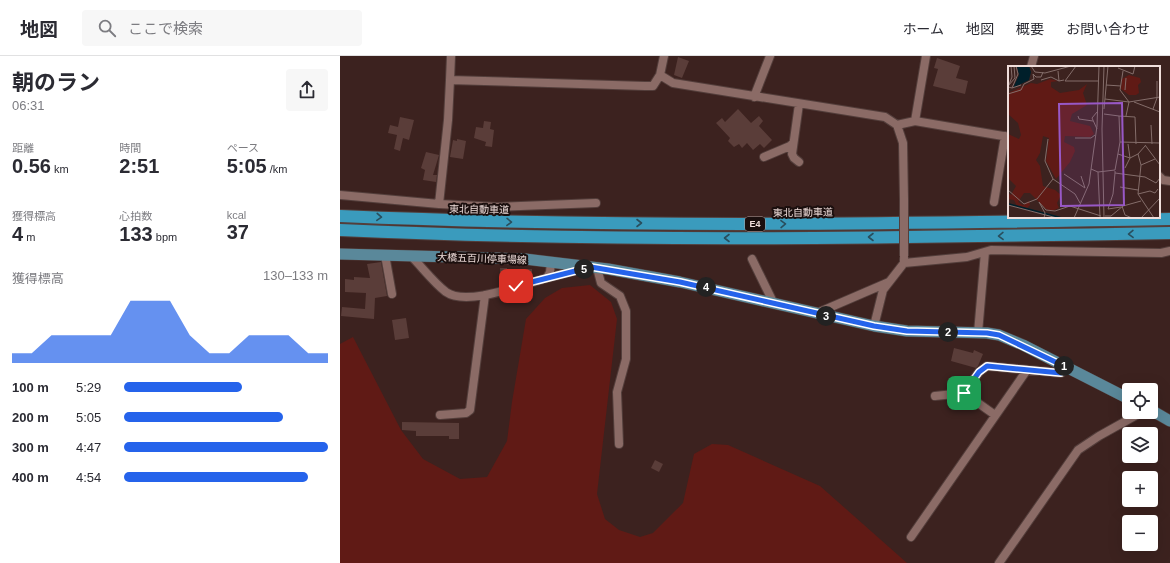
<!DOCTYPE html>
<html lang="ja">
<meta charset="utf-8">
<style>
body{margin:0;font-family:Helvetica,"Noto Sans JP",sans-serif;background:#f7f7f7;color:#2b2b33;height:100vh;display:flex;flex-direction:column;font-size:15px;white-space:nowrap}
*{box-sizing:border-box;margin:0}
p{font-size:13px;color:#7c7c81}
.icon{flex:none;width:22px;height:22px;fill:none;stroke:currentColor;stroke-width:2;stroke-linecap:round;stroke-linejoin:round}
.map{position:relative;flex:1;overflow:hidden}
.panel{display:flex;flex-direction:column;background:#fff;width:340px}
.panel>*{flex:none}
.tools{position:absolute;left:782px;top:327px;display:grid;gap:8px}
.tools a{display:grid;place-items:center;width:36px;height:36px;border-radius:4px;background:#fff;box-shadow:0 4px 16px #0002;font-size:20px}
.pin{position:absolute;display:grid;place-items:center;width:34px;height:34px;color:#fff;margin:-17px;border-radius:8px;box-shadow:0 2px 6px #0006}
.km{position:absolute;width:20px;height:20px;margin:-10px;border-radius:50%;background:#222;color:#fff;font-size:11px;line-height:20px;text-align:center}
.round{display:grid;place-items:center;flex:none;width:42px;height:42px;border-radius:4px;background:#f7f7f7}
.overview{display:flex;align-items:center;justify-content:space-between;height:68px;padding:0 12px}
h1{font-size:22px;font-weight:700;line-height:30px}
.figures{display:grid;grid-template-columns:repeat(3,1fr);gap:6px;height:68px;padding:4px 12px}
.figures div{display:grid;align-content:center}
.figures b{font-size:20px;font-weight:700}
.figures small{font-size:11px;font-weight:400}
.figures p{font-size:11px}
.chart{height:112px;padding:8px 12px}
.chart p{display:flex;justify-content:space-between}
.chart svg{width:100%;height:72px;margin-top:4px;fill:#2563eb;opacity:.7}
ul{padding:0 12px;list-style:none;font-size:13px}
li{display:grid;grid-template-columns:64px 48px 1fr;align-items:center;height:30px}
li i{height:10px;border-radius:5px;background:#2563eb}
header{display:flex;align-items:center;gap:24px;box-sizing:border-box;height:56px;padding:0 20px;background:#fff;border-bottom:1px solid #e1e1e2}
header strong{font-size:19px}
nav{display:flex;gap:22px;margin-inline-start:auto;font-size:14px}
.search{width:280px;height:36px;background:#f7f7f7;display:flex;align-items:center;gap:10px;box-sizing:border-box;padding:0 14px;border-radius:4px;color:#7c7c81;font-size:15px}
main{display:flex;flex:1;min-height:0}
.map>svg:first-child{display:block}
.green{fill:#601a15}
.building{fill:#5a3d39}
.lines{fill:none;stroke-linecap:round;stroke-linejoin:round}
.minor-casing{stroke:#533e3b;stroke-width:10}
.major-casing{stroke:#533e3b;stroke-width:12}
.highway-casing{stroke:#533e3b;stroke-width:14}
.minor{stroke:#8b6b66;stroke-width:8}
.major{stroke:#5a889a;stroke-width:11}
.highway{stroke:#3a9bbd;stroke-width:12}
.minor-bridge-casing{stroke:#533e3b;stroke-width:10;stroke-linecap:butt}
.minor-bridge{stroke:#8b6b66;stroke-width:8}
.oneway{stroke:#294e5d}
.route-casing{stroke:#fff;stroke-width:8}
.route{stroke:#2563eb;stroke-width:5}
.labels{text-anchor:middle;stroke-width:4;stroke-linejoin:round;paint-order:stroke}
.shield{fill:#1b0f0e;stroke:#b0a09e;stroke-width:1}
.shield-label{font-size:9px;font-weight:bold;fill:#f0dedb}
.street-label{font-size:10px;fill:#f0dedb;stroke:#1b0f0e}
.inset-river{fill:none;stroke:#001f2a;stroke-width:2}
.inset-road{fill:none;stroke:#846d6a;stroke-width:1}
.view{fill:#9858c6;fill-opacity:0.15;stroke:#9858c6;stroke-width:2}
.inset-edge{fill:none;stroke:#f0dedb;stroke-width:2}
</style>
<header>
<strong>地図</strong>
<div class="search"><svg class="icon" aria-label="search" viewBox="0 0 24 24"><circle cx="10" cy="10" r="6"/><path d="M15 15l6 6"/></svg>ここで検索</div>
<nav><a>ホーム</a><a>地図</a><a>概要</a><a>お問い合わせ</a></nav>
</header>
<main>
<section class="panel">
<div class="overview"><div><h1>朝のラン</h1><p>06:31</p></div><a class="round"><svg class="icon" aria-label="share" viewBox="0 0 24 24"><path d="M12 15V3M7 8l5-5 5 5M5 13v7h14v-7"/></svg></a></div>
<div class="figures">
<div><p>距離</p><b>0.56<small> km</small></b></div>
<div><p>時間</p><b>2:51</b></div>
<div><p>ペース</p><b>5:05<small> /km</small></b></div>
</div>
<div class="figures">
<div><p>獲得標高</p><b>4<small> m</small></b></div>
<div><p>心拍数</p><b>133<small> bpm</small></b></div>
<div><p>kcal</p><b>37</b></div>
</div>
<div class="chart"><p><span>獲得標高</span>130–133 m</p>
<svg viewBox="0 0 160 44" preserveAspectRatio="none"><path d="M0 44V38L10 38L20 27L30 27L40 27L50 27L60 6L70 6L80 6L90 27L100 38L110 38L120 27L130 27L140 27L150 38L160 38V44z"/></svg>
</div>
<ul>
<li><b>100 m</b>5:29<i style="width:58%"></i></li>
<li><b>200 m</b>5:05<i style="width:78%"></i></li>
<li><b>300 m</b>4:47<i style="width:100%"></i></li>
<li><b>400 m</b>4:54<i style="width:90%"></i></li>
</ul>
</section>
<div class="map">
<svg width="830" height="507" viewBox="0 0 830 507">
<rect width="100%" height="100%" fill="#3c221f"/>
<path class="green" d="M250,229L271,246L277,263L257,438L265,463L279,474L300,481L313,477L343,447L354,398L372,388L388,389L480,430L567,507H0V288L13,281L61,374L83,403L120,423L147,421L167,385L172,346L186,263L205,242L222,232Z"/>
<path class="building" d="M338,1L349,5L342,22L334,19Z
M597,2L620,10L616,22L628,25L625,38L593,30L598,13L594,12Z
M398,53L411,67L419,60L423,65L419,70L432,84L424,92L420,88L413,94L407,87L402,92L399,88L394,91L388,85L390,82L376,67L382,62L385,66Z
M60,61L74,64L69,84L63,82L60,95L54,93L57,79L48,77L50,69L58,71Z
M144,65L151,66L150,73L154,74L152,91L145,90L146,86L134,82L136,71L143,72Z
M117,83L126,85L123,103L110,101L113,84L117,85Z
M86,96L99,99L93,119H97L96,126L83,124L85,114L81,112Z
M41,206L47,240L35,242L34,263L1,260L2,251L25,253L26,237L5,236V223L14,224V221L30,222L27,208Z
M160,212H167V214L192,213V221L161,229Z
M66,262L69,282L55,284L52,264Z
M614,292L633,297L634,294L643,298L638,310L636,312L611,305Z
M62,366L119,367V383H109V380H76V375L62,374Z
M315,404L323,408L319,416L311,412Z"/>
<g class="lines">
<g class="minor-casing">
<path id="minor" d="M111,0L110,24L305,30H313L320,19L324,0
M691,11L694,0
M320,19L333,27L545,61L557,69L563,87L564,144
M414,41L430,0
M575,65L669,81
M557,69L575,65L586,0
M424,101L450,90L453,87
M459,106L454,102L452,98L459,48
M819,120L823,124L830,125
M0,139L99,148L108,64L110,24
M654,146L665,80
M99,148L157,151L256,147
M45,199L52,238
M71,200C82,211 93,226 106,236C127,251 183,228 207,222L210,216L211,206
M412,203L434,248
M564,207L627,201L651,194L821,197L830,195
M257,212L261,227L280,240L286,255V303L277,336L279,388
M207,222L246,212
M477,257L549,226
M534,270L543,234L564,207V203
M638,277L645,196
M624,337L655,359
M595,340L624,337L639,316L647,310L721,317L728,312
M100,359L126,357L130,354L145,239
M571,481L687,314
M659,507L738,394L759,380L802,356"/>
</g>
<g class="major-casing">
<path id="major" d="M0,198L185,203L268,213L340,226L534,270L567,275L647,277L659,279L683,289L789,343
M811,354L830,365"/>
</g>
<g class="highway-casing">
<path id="highway" d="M0,160C276,172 553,168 830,163
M0,174C276,187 553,182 830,177"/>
</g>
<use href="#minor" class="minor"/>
<use href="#major" class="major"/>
<use href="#highway" class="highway"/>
<g class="minor-bridge-casing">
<path id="minor-bridge" d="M564,200V144"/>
</g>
<use href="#minor-bridge" class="minor-bridge"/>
</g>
<defs><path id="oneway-chevron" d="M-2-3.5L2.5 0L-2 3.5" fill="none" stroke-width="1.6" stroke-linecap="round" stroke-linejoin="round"/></defs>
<g class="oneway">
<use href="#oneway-chevron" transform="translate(39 161) rotate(3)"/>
<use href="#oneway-chevron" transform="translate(169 166) rotate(1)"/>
<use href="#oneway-chevron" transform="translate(299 167)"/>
<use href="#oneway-chevron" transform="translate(443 168) rotate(-1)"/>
<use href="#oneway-chevron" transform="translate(791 178) rotate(179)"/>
<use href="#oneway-chevron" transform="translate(661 180) rotate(179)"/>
<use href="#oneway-chevron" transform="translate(531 181) rotate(180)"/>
<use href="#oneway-chevron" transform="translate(387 182) rotate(-180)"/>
</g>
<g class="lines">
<g class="route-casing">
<path id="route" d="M176,230L251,211L340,226L534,270L567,275L647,277L659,279L728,312L721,317L647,310L639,316L624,337"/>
</g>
<use href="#route" class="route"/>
</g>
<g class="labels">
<rect class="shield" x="405" y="161" width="20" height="14" rx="3"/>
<g class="shield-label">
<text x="415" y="171">E4</text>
</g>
<g class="street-label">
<text transform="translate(139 153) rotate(1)" y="4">東北自動車道</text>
<text transform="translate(463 156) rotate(-1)" y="4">東北自動車道</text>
<text transform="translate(142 202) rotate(2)" y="4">大橋五百川停車場線</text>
</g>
</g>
<g transform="translate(668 10)">
<rect width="152" height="152" fill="#3c221f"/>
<path d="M121,9L132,12L133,16L130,19L131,27L128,29H121L113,23L114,13ZM42,13L50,15L43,16V21L52,27L71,24L79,18L75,27L79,39L64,48L62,55L82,60L86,68L82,71L57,70L56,76L66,81L67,85L62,96L48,113L38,95L41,72L35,70L32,87L28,94L32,100L35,120L47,124L53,129L49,137L51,142L44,145L38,143L22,127H16L10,136L15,139L21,135L22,139L19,142L9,140L6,134L0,133V127L3,129L8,120L0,112V68L11,73L13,69L10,57L0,48V27L23,17L29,18Z" fill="#601a15"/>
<path d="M21,0L23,6L21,14L5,22L11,9L9,1Z" fill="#001f2a"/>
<path class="inset-river" d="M0,138L53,152"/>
<path class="inset-road" d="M3,0L4,11L0,21L4,22M8,0L10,8L4,22L13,19M23,0L27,6L37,7L63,0M68,0L57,15H90M110,2L125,8L127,0M50,5L51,15L56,14M115,5L112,24L121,36L118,50M33,14L43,11L51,15M98,19L113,20M0,20L7,12L6,0M117,24L118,12M0,28L13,24L16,18L26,13L25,8L28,11H33L35,6M97,33L121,36L152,31M126,36L152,46M96,43L100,0M145,43L149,32V15M96,48L111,50M70,50L71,53L85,55M143,59L144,78M89,63L84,52L89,46M67,72H83L87,69M40,73L37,95L45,113M112,76L152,77M120,78L122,92M137,79L152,99M137,80L130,88L133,99L130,128L146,152M110,88L122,92M133,99L147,93M117,102L122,92L130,88M83,103L90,106L107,104L112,76L111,50L127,51L128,78M107,105V107L137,111L148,117L152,112M90,106L92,151M107,107L105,128L100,143L113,141M56,108L77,122M73,110L77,122M112,121L130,124M0,124L16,138L29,133L45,113L67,128L72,137M130,128L142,125L147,127L150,123M31,136L38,144L47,145L62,140L93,150M31,136L37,147L36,152M0,139L49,152M114,140L117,149L124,152M97,150H103L115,140L133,135M66,152L81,118L89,60L91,0M96,152L94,63L96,0M133,152L152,132"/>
<path class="view" d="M114,37L116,139L53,140L51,38Z"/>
<rect width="152" height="152" class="inset-edge"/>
</g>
</svg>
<div class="tools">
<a><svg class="icon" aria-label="locate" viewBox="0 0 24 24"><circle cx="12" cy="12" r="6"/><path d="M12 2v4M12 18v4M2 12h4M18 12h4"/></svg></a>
<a><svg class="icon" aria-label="layers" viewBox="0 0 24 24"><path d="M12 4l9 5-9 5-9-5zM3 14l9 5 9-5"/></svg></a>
<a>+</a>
<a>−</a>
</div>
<div class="pin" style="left:624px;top:337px;background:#1e9e55"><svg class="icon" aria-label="arrive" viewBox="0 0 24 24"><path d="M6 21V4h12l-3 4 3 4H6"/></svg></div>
<div class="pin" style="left:176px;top:230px;background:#d93025"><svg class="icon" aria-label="check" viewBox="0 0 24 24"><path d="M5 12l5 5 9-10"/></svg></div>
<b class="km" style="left:724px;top:310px">1</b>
<b class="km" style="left:608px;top:276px">2</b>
<b class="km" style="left:486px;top:260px">3</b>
<b class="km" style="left:366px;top:231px">4</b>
<b class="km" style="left:244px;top:213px">5</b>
</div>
</main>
